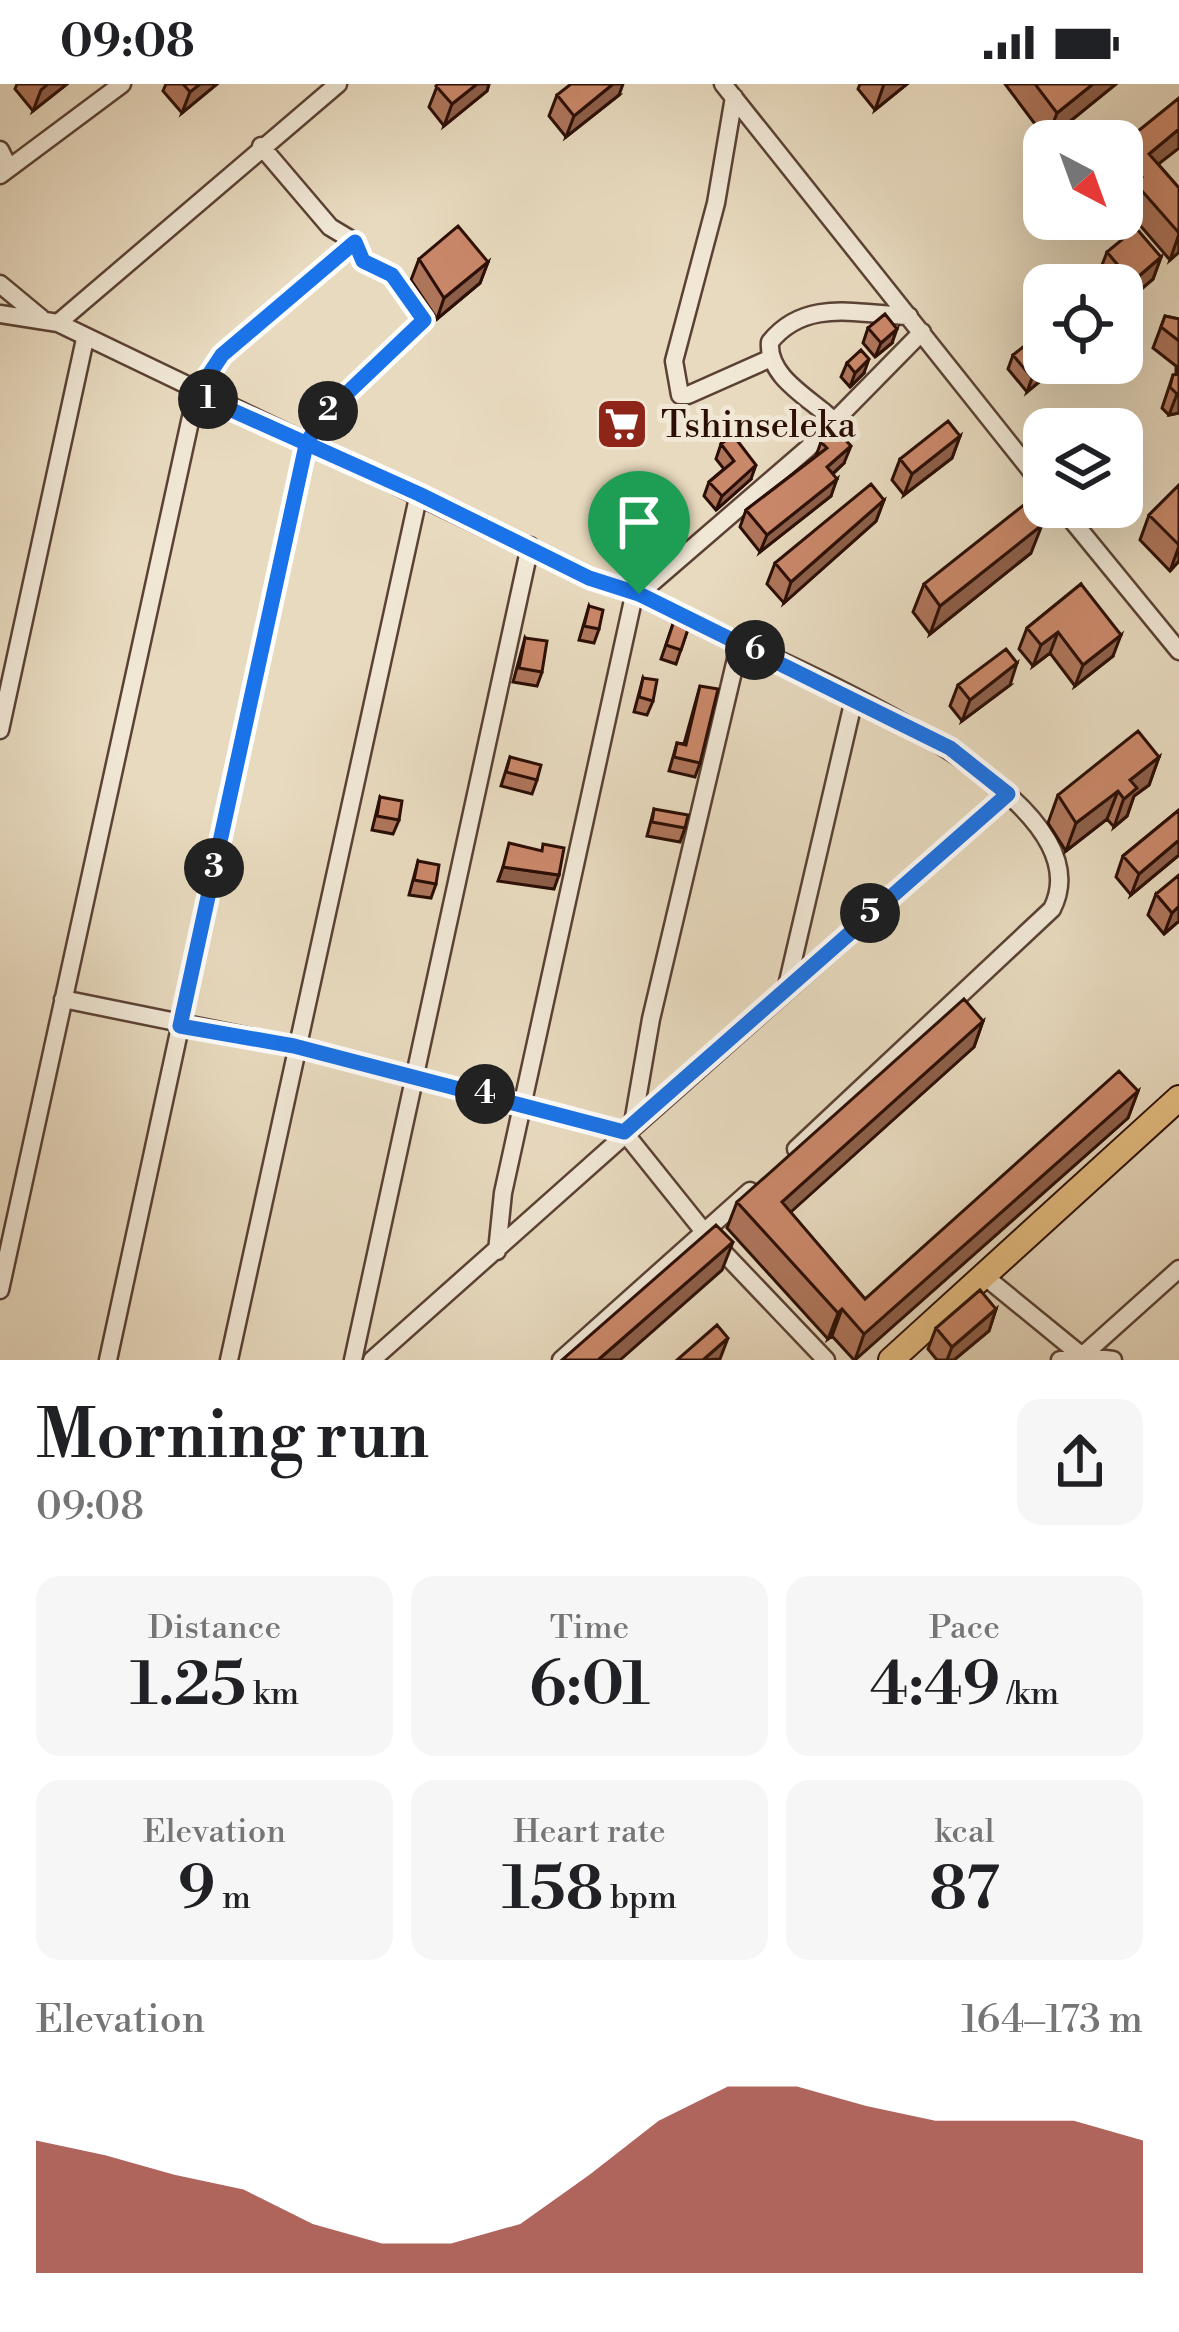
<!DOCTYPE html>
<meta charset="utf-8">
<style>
body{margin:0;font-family:"Libre Bodoni",serif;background:#f6f6f6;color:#202124;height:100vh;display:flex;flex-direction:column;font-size:45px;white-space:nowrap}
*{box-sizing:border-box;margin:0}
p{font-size:39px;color:#757577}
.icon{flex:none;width:66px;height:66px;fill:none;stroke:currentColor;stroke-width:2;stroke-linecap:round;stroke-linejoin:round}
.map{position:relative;height:1276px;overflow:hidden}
.details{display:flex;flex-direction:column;background:#fff;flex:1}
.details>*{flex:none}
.needle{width:78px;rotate:139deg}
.tools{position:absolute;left:1023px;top:36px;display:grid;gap:24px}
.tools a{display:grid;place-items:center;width:120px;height:120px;border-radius:24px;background:#fff;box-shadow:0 12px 48px #0002;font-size:60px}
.pin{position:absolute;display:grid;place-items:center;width:102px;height:102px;color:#fff;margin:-123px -51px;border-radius:50% 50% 50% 0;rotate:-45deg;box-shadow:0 0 12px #0007}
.pin .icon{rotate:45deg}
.km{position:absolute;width:60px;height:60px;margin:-30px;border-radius:50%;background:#222;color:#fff;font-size:33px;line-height:60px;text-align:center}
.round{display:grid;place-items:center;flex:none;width:126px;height:126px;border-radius:24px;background:#f6f6f6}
.overview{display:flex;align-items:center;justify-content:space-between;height:204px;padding:0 36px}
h1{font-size:66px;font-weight:600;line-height:90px}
.stats{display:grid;grid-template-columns:repeat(3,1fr);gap:18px;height:204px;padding:12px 36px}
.stats div{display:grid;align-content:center;border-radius:24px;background:#f6f6f6;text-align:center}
.stats b{font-size:60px;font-weight:600}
.stats small{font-size:33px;font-weight:400}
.stats p{font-size:33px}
.chart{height:336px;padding:24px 36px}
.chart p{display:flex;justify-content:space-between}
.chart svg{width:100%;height:216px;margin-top:12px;fill:#8f2418;opacity:.7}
.status{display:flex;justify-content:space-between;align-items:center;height:84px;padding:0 60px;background:#fff;direction:ltr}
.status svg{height:33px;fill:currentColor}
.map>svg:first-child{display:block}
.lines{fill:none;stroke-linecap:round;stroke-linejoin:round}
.minor-casing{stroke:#5a4134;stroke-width:21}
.highway-casing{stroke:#2b0e05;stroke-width:28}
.minor{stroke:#f0e7d5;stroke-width:16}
.highway{stroke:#e4bd80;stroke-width:24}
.wall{fill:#ae755b;stroke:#2b0e05;stroke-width:3}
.shaded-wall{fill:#8d5f4a;stroke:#2b0e05;stroke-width:3}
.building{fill:#ca886a;stroke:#2b0e05;stroke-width:3}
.route-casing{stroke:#fff;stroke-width:24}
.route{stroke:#1a73e8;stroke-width:15}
.labels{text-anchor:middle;stroke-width:10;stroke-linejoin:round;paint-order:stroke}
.poi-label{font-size:36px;fill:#2b0e05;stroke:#f0e7d5;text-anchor:start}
</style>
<div class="status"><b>09:08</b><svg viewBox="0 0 49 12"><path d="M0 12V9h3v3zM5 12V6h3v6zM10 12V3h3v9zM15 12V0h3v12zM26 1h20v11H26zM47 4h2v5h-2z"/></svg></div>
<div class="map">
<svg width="1179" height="1276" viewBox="0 0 1179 1276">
<rect width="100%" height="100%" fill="#e8dabf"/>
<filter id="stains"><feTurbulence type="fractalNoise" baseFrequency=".00167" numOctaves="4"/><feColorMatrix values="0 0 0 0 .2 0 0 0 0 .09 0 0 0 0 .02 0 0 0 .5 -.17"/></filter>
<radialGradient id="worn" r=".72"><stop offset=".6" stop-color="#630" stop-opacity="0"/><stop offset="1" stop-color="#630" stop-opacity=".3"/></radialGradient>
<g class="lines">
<g class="minor-casing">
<path id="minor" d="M723,0L1044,403
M734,13L716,119L674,277L680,311H688L769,275
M0,66L9,84
M0,91L122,0
M0,200L41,234
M0,230L58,239L589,494L635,507C714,556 1118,696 1052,825L796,1065
M58,239L338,0
M833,336C810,314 767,293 770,258C806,213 860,231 909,232
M1061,423L1179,567
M639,510L807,365L922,248
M0,646L85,255
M787,902L854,615
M63,915L294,962L624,1048L705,1149L826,1276
M633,1039L651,935L740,558
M497,1167L503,1109L635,507
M983,1191L1082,1272L1179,1185
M0,1206L196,310L222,271L355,158
M108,1276L306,361L320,335L424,236L392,191L363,177L355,158L330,143L261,62
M229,1276L419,409
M353,1276L530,462
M372,1276L1008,710
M561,1276L750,1107
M1060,1276L1082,1272L1113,1276"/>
</g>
<g class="highway-casing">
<path id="highway" d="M891,1276L1179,1014"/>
</g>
<use href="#minor" class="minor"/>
<use href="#highway" class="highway"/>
</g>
<path class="wall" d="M17,0H67L33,27L15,5Z
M166,0H217L182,29L163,7Z
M438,0H489L487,7L444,42L429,23Z
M860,0H907L875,26L858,5Z
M1005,0H1116L1047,56Z
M557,11H619L566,53L549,32Z
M1122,60L1158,80L1179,104V168L1170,176L1126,125L1130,115L1122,106Z
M1107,168L1161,173L1153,195L1125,219L1122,216V201H1110L1099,189Z
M419,175L488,178L480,199L437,235L411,196Z
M1165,232L1179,235V329L1169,331L1162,324L1173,291H1176V282L1153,264Z
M868,244L892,259L875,273L863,259Z
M1013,271L1056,284L1027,308L1008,285Z
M847,279L864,289L850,303L841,293Z
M960,352L952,374L904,411L892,396L900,375Z
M821,358L844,379L833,390L831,412L760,468L740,443L746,426L816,372Z
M721,360L751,395L716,426L704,412L709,398L724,385L716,375Z
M1179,401V477L1170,487L1140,456L1149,431Z
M884,416L876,437L784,519L767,500L775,479Z
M1031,469L930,550L913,528L924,500Z
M1081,500L1113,572L1075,602L1050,569L1033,582L1019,565L1027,544Z
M589,522L599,545L594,559L579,556Z
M675,534L690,539L676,580L661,575Z
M525,554L542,588L537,602L513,598Z
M643,594L653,617L647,631L634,628Z
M958,601H1010L962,637L950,622Z
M700,602V679L695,693L669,687L677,659L684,660Z
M510,673L537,696L532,710L501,702Z
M1159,673L1149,701L1134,712L1127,732L1114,743L1107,735L1066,767L1048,739L1058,711Z
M380,713L399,736L393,750L372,746Z
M654,725L685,744L680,758L647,752Z
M1179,726V771L1131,811L1116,793L1123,772Z
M418,777L436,800L431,814L409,811Z
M1156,810L1179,837L1164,850L1148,831Z
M983,937L974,963L790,1128L865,1215L1138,1007L1128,1034L854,1276L832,1252L828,1255L727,1144L737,1118Z
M996,1225L989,1247L954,1276H937L928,1265L936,1244Z"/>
<path class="shaded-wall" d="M48,0H67L33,27L41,6Z
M200,0H217L182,29L190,8Z
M477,0H489L487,7L444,42L452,20Z
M613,0H623L619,11L566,53L574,32Z
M884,0H907L875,26Z
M1093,0H1116L1047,56L1057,29Z
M1179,45V64L1142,93L1149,70Z
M1179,150V168L1170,176Z
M1161,173L1153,195L1125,219L1132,198Z
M488,178L480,199L437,235L444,214Z
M897,245L892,259L875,273L881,259Z
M869,275L864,289L850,303L855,289Z
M1050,279H1058L1056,284L1027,308L1032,294Z
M1179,309V329L1169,331L1177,310Z
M960,352L952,374L904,411L912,390Z
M851,362L844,379L821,400L827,383Z
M756,381L751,395L716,426L722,412Z
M837,395L831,412L760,468L767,451Z
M884,416L876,437L784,519L791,498Z
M1042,441L1031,469L930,550L940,522Z
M1179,462V477L1170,487Z
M1058,548L1050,569L1033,582L1041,561Z
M1121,551L1113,572L1075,602L1083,581Z
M1017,579L1010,601L962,637L970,616Z
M1159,673L1149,701L1134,712L1127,732L1114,743L1130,696Z
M1118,707L1107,735L1066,767L1076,739Z
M1179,756V771L1131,811L1139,790Z
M503,783L559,791L554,805L498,797Z
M1179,822V837L1164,850L1172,829Z
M983,937L974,963L772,1145L782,1118Z
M1138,1007L1128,1034L855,1276L864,1250Z
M733,1158L722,1186L620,1276H598Z
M842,1225L832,1252L828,1255L838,1229Z
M996,1225L989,1247L954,1276H947L952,1263Z
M728,1254L720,1275L703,1276Z"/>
<path class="building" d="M183,0H200L190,8Z
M438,0H477L452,20L436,2Z
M571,0H613L574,32L557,11Z
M1035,0H1093L1057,29Z
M1179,14V45L1149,70L1179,104V149L1135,99L1142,93L1122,68V60Z
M458,142L488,178L444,214L419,175Z
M1136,144L1161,173L1132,198L1107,168Z
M885,230L897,245L881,259L868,244Z
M1165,232L1179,235V257L1161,243Z
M1043,247L1044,279H1050L1032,294L1013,271Z
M861,266L869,275L855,289L847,279Z
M1179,290V309L1177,310L1170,303L1173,291Z
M948,337L960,352L912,390L900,375Z
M835,345L851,362L827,383L837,395L767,451L746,426L827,364L821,358Z
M733,351L756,381L722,412L709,398L734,377L721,360Z
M871,400L884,416L791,498L775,479Z
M1179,401V461L1149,431Z
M1025,420L1042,441L940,522L924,500Z
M1081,500L1121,551L1083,581L1058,548L1041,561L1027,544Z
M589,522L603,526L599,545L584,542Z
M675,534L690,539L681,566L666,561Z
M525,554L547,557L542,588L519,584Z
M1006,565L1017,579L970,616L958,601Z
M643,594L657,596L653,617L639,613Z
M700,602L718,605L700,679L674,673L677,659L686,661Z
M1138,647L1159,673L1130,696L1137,704L1124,715L1118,707L1076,739L1058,711Z
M510,673L541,681L537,696L506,688Z
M380,713L402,717L399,736L377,732Z
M654,725L688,731L685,744L652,738Z
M1179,726V756L1139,790L1123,772Z
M509,759L542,767L543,760L564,764L559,791L503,783Z
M418,777L439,781L436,800L414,796Z
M1179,791V822L1172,829L1156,810Z
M964,915L983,937L782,1118L865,1215L1119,987L1138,1007L864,1250L842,1225L838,1229L737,1118Z
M716,1141L733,1158L598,1276H562Z
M980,1206L996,1225L952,1263L936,1244Z
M717,1241L728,1254L703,1276H677Z"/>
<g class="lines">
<g class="route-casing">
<path id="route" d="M639,510L589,494L419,410L196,310L222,271L355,158L363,177L392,191L424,236L320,335L306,361L180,942L294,962L624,1048L1008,710L950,664L639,510"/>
</g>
<use href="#route" class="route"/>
</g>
<defs>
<g id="supermarket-square" transform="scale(2.7)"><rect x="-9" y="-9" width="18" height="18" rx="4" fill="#8f2418" stroke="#f0e7d5"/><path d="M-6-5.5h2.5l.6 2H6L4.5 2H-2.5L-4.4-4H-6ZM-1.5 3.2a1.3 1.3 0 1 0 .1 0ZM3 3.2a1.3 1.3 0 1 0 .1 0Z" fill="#fff"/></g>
</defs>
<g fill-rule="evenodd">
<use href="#supermarket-square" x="622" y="340"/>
</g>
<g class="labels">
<g class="poi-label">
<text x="661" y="353">Tshinseleka</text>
</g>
</g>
<rect width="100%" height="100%" filter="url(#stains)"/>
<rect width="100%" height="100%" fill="url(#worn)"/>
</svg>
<div class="tools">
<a><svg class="needle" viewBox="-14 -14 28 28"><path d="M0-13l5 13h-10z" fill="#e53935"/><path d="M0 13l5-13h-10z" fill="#757577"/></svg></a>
<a><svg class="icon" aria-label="locate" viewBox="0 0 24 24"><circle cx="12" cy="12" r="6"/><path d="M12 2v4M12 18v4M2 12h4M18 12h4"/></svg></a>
<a><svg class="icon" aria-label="layers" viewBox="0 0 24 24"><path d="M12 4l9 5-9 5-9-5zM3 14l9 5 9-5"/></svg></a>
</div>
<div class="pin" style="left:639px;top:510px;background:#1e9e55"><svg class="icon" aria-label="arrive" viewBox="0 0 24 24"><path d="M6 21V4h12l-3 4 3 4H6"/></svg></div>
<b class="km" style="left:208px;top:315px">1</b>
<b class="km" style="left:328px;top:327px">2</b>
<b class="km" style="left:214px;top:784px">3</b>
<b class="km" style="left:485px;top:1010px">4</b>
<b class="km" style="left:870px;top:829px">5</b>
<b class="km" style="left:755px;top:566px">6</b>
</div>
<section class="details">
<div class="overview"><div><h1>Morning run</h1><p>09:08</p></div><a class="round"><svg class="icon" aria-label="share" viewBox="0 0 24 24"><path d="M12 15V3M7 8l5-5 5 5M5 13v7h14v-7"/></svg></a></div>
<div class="stats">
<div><p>Distance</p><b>1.25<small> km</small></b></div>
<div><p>Time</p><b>6:01</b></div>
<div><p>Pace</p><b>4:49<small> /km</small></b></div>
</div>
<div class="stats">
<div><p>Elevation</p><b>9<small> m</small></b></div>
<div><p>Heart rate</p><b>158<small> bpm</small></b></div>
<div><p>kcal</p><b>87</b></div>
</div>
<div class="chart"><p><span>Elevation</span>164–173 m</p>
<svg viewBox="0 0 160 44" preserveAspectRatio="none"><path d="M0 44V17L10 20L20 24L30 27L40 34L50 38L60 38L70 34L80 24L90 13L100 6L110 6L120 10L130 13L140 13L150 13L160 17V44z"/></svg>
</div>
</section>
